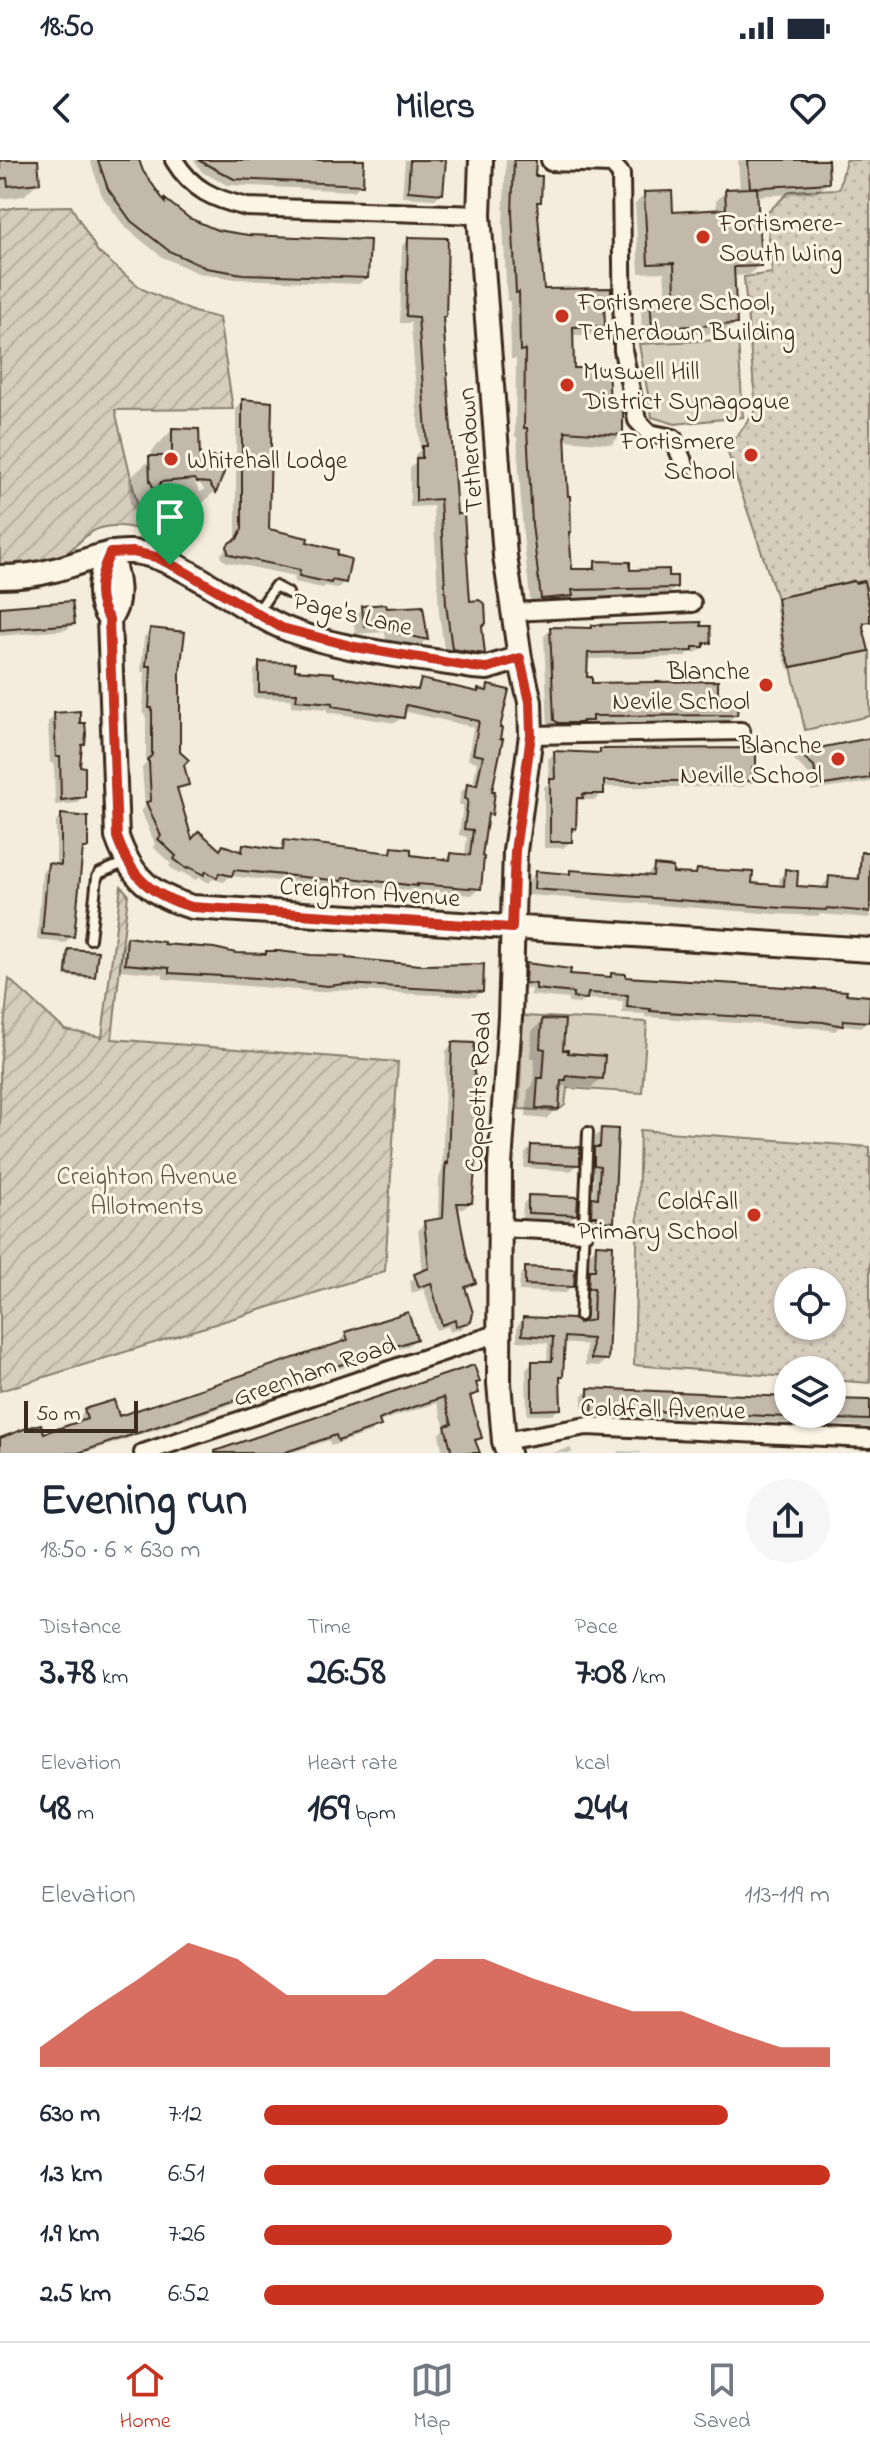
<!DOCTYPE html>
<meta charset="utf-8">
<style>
body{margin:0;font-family:"Indie Flower",sans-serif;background:#f6f6f7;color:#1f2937;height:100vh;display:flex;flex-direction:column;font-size:30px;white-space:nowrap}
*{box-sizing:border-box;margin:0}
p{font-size:26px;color:#747a83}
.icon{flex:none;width:44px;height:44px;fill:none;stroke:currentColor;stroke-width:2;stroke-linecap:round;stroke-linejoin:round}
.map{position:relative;height:1293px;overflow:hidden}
.side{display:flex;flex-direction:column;background:#fff;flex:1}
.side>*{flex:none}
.tools{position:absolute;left:774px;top:1108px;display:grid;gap:16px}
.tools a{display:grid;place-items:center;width:72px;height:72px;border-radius:50%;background:#fff;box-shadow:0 2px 6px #0004;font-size:40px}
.scale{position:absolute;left:24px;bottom:20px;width:114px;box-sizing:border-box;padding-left:8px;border:4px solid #3b2a1e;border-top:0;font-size:22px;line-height:28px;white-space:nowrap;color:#3b2a1e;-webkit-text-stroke:6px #fcf5e5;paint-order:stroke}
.pin{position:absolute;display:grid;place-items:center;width:68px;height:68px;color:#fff;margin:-82px -34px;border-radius:50% 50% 50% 0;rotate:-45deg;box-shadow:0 0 8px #0007}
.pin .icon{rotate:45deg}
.round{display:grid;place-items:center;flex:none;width:84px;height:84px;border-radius:42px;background:#f6f6f7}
.overview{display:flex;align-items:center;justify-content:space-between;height:136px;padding:0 40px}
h1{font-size:44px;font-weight:800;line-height:60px}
.metrics{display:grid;grid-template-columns:repeat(3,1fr);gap:12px;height:136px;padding:8px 40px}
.metrics div{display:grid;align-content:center}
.metrics b{font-size:40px;font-weight:800}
.metrics small{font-size:22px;font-weight:400}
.metrics p{font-size:22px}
.chart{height:224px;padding:16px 40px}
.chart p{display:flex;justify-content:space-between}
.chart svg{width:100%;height:144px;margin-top:8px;fill:#c8321e;opacity:.7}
ul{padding:0 40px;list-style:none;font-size:26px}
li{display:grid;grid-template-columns:128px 96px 1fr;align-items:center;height:60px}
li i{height:20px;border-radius:10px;background:#c8321e}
.status{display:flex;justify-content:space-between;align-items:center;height:56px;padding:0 40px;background:#fff;direction:ltr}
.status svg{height:22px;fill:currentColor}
header{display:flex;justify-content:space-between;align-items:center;height:104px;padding:0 40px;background:#fff;font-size:36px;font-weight:800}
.menu{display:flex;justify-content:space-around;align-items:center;height:112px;border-top:2px solid #e0e1e3;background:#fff;font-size:22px;color:#747a83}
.menu a{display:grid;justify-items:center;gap:4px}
.menu .current{color:#c8321e}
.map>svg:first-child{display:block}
.grass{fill:#d6cdbd;stroke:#887c6e;stroke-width:2}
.park{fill:url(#park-dots);stroke:#887c6e;stroke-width:2;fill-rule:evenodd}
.garden{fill:url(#garden-furrows);stroke:#887c6e;stroke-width:2}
.shadow{fill:#0003;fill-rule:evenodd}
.building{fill:#c3b9aa;stroke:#3b2a1e;stroke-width:2}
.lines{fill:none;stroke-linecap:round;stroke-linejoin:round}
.lane-casing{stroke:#3b2a1e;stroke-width:14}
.street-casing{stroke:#3b2a1e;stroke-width:22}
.secondary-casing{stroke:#3b2a1e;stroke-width:28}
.lane{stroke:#fcf5e5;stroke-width:8}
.street{stroke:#fcf5e5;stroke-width:16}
.secondary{stroke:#fcf5e5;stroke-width:22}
.route-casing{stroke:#fff;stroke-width:16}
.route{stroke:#c8321e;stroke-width:10}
.poi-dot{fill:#c8321e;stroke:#fcf5e5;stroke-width:3}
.labels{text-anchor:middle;stroke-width:6;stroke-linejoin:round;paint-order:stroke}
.poi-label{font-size:26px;fill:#3b2a1e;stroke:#fcf5e5;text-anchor:start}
.street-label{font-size:26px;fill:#3b2a1e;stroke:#fcf5e5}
.park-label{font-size:26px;fill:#625346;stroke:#fcf5e5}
</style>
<div class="status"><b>18:50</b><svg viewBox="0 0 49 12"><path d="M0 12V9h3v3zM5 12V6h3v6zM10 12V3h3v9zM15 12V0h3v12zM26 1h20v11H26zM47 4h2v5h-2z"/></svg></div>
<header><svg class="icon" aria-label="back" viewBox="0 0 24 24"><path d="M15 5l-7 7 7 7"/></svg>Milers<svg class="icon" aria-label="heart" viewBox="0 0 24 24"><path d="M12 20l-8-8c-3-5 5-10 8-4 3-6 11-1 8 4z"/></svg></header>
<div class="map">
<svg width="870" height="1293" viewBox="0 0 870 1293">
<defs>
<pattern id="park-dots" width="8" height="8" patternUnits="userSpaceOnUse" patternTransform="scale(2)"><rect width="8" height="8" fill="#d6cdbd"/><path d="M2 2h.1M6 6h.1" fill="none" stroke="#b9b0a2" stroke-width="1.8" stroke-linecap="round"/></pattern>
<pattern id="garden-furrows" width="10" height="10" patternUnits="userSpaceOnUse" patternTransform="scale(2)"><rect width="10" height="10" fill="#d6cdbd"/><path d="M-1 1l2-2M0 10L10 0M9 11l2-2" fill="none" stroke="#b9b0a2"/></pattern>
</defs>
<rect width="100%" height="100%" fill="#f4eddd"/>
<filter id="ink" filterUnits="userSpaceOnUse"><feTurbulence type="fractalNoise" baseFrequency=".0125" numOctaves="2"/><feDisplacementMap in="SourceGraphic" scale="16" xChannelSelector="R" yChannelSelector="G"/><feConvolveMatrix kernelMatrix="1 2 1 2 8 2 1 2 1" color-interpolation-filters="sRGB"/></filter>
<g filter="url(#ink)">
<path class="grass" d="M738,179L743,257L675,264L652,257L639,184Z
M870,491V556L805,570L791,507Z
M523,856L647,862L642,933L567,928L565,945L557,951L519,949Z"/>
<path class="park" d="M846,0H870V428H866L863,421L855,423L854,421L777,438L727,290L756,250L744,117L772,113L767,53L790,31L839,29Z
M640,970L870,987V1223L832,1220V1210H788V1217L634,1205ZM788,1122H832V1166H788Z"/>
<path class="garden" d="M71,46L98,92L142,129L194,152L219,158L233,249L115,250L142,364V371C133,367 127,366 117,366C81,366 83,388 57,398C38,405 20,405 0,406V50L17,47Z
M121,726L128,734L112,879L398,902L385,1111L0,1231V907L9,819L65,870L102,877Z"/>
<path class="shadow" d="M0,0H36L38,22L24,36L0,39Z
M90,0H137L141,12L163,43L165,41L188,60L216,72L366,118L359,124L236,119L198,113L162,97L125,67L102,36Z
M194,0H362L361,24L354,31L227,25L202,12Z
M405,0H444L441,33L435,39L402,37Z
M506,0H534L533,18L539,42L535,45L542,131L609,139L602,146L603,165L593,175H571L572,210L608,245L621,274L612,284L563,280L570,411H588L596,403L628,412L675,428L666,437L568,439L561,445L531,448L523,375L517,277H515L516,199H511L510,141H507L503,63Z
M738,0H826L827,23L817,33L755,36L759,105L749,115L733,116L735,163L725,173L642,177L641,148L651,138H666L664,112L639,113L635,44L645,34L671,54L717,52L716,41L726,31L740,30Z
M409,79L444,157L441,160L455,356L468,444L480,466L483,493L475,500L445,496L439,452L433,346L410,347V308L416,302L415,295L420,290L411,163H400L402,86Z
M243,241L267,371L335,397L344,422L338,428L325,426L323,428L294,422L295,416L227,402L222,399L221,394L233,382L236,377V248Z
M172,270L198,299H227L214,332L194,352L189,342H176L174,338L145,342L134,352L130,343L129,319L152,298V291ZM192,317H197L204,330L200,332Z
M778,440L870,461L862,465L866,490L864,493L788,509L782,492L775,443Z
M363,448L385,450L421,448L426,480L417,488L386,481L385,472L355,474L354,457Z
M0,449L73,464L66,470L0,476Z
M593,467L709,482L702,489L695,493H688L685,497L586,499L585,519L590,525L735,555L729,561L588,562L583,567H548L544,476L551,469L589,470Z
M151,470L178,512V593L186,624L176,632L191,682L219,692L237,693L244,686L278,691L285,682L387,695L393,689L408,697L445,701L451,695L465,696L467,677L459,675L463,645H459L461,632L468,625L473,626L477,602L468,600L473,567L403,551L402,557L395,563L327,552V549L291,546V539L253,538L254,511L260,504L414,532L421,521L476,534L479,531L484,532L489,527L498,569L490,633V654L486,658L480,698L479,728L472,735L410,730L409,731L337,723L334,727L230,716L224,722L212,719L209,723L199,717L196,720L181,712L179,714L169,706L171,704L153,687L155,684L141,650L145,647L142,608L146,603V554H143L145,512H141L144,477Z
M55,555L79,587L78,607L83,636L77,643L55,645L54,603H50L48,562Z
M870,580V622L811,631L808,613L794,600L799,594Z
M601,591L754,607L750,611V620L743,627H602V633L595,640H578L575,643L574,668L570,672V682L563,688H544V627L549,623L548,599L555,593L598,594Z
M62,656L86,687L80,693L72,776L65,783L37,780L42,712L49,705L56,706V662Z
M654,707L670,715L692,716L698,711L750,725L779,727L780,718L786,712L794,727L823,730V725L830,718L854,721L860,711L870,712V758L820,754L818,756L775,754L528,735L529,720L536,713L566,716L571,712L647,718L648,714Z
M127,779L263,796L267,793L481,831L475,837L337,830L319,832L163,819V814L119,810L121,786Z
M68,792L93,816L90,819L64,816L66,794Z
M526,806L568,816L608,818L612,815L623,819L867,861L861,867L841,865L835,871L816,868L645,857V854L622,853L623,841L584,839L579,844L568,843V839L530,835L531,829L520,828V812Z
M542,861L560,892L601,918L591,928L558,926L557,948L546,959L526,957L528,930L533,925L535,898H530L532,871Z
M452,884L470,1043L463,1049H456L465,1098L474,1123L464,1131L469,1160L462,1168L450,1172L448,1166L436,1170L424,1129L412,1133L409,1122L416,1115L423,1113L418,1070L425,1063L438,1061L439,1019L442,1010L446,891Z
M602,970L612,1061L606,1067H591L592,1062H586V1046L593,1040L594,1011H588V996L595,990V977Z
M531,987L578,1004L571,1011L524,1008L525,993Z
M529,1037L575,1054L569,1061L522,1059L523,1044Z
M597,1086L606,1199L600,1206L585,1205L586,1185L562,1183L558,1219L559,1248L552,1255H527L526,1210L532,1203H547L548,1183L517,1181V1166L524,1159L578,1165L587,1163L588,1134H583V1118L589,1112L590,1093Z
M526,1109L572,1126L566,1133L519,1131L520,1116Z
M346,1174L415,1179L408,1186L85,1293H0V1279L43,1276L81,1263L79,1258L85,1251L118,1258L341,1184L340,1181Z
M472,1207L477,1232L469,1240L480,1278L474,1283L478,1293H443L439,1275L445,1268L437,1243L381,1261L372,1272L331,1286L329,1280L291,1293H213Z
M589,1230L788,1239V1254H832V1241L870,1242V1267L600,1255L596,1259L587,1258V1247H582V1236Z
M571,1288L572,1293H552Z
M619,1291L641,1292L642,1293H617Z"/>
<path class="building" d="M5,0H38L40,23L8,26L7,18L0,19V1Z
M98,0H139L143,11L165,42V39L189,58L217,70L248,75L370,80L368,118L243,114L206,108L169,91L131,61L108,29Z
M198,0H364L363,25L234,19Z
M410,0H446L443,34L408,31Z
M514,0H536L535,16H542L541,42H537L544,129L611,128V140H604L605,166L573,167L574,208H608L610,243L623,244V275L565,271L567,319L568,336H570L571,372H569L572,409H595V401L630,402V410L669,409V416H677V428L572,430L573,436L541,439L532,364L527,268H524L525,190L520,191L519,132L516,133L512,52Z
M748,0H828L829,23L750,28L757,27L761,106L734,107L737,164L652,168L650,136L675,135L674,103L648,104L644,32L672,31L673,52L726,49L725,29L750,28Z
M408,77L448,78L446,157H443L457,354H464L470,441L479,440L485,444L486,463L482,467L485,494L452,489L446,444L440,339L416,341V298H422V286H427L418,157L406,156Z
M242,239L272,242L269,369L308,378L307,382L338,390L337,395L351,399L346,423L332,420L331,423L299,416L300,410L234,396L228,393L227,386L230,382L237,379L242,369Z
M172,268L199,269L200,297H230L216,333L209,323L197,322L195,319L161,322L156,333L150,321L149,296H172Z
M854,421L855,423L864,421L870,452V462L864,463L863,467L869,491L791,507L784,489L777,438Z
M72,441L75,464L0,470V447Z
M386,444L387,448L423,446L428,480L394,472V463L364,466L362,446Z
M701,462V466H710L711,483H704V487H693V491L588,493L587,517H592V523L718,521V534H732L738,546L737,555L592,556V561H583L581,563H558L554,560L550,467L592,468V465Z
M150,468L185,472L180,512V592L189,600L184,605L189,625L177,628L192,679L199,671L220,690L223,685L242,692L243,684L283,690L284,680L391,693L392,687L411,689V695L450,700L451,693L470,695L473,670L464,669L468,639H465L467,623L477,625L478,619L483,596L473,594L479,561L406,545L404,558L332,546L333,543L296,540L297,533L259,532V502L295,503V510L334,513V516L418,530L421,519L478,532V529L487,531L488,525L509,530L500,568H502L500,579H503L492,631H495L492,655L488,654L482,696L484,697L481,729L417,724V726L343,717L342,721L234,710L232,716L219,713L217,718L206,711L204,715L189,707L187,709L174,699L176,696L158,679L161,676L146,642L151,641L149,602L147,600L152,595V548H149L151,506H146Z
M80,551V563H85L86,574L85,584L82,585L80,606L85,607V637L61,640L60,597H56L54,553Z
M870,578V618L817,626L814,606L798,592Z
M756,588V607L752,608V621H604V634H583V638H577L576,669L572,668V682H550V619H555L554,591L600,593V589Z
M61,654L88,657V688H83L74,777L42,774L48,703L61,705Z
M861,692H870V752L827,748L826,750L782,748L534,729L535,711L570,714V710L653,716L654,705L673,707V713L696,714L697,709L753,712L752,723L784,726L785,709L798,711L797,726L828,728L829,716L859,719Z
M127,777L164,782V784L214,788L236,793L266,794V791H278L311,795L346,796V798L420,805L484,804L483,832L345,824L327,826L257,818L169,813V808L125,804Z
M68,789L98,791L95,817L66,814Z
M526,803L571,809L570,814L611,817V813L626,814V817L847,831L846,834L870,836L869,862L844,860L843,866L823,862L650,851L651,849L627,847L628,835L588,833L587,839L573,838V833L536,829V824L525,823Z
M542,859L565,860L563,890H568V893L605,896L603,919L566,916V920H561L559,949L536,948L538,918H543L545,889L540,888Z
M452,882L475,883L473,906L475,918L479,919L478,977L472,1043H457L467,1097L476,1123L465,1127L473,1153L471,1162L456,1166L455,1160L442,1165L431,1123L419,1127L414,1114L429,1108L424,1061L443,1058L445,1010L446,1003L448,1004Z
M601,968L618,969L614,1062L597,1061V1056H591L592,1037L598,1038L600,1006L594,1005V987H600Z
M531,985L580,987V1005L530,1003Z
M528,1035L578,1037L577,1055L528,1053Z
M596,1084L613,1085L608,1200L591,1199L592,1179L565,1177L563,1217H560L561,1249L532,1250V1201H552L553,1177L522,1175L523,1157L574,1159L579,1163L593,1160L594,1128H588L589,1110H595Z
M525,1107L575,1109L574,1127L525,1125Z
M408,1152L417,1179L78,1293H0V1278L27,1268L41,1264L44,1273L87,1259L84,1249L114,1240L119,1256L348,1180L345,1172Z
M474,1205L480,1222L476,1223L479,1233L470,1236L482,1278L475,1280L480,1293H452L445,1266L452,1264L444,1237L390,1255L379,1260L381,1266L338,1281L336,1275L283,1293H215V1291L250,1279Z
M588,1228L788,1237V1257L605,1249V1253L592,1252L593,1241H588Z
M832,1239L870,1240V1260L832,1259Z"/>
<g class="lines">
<g class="lane-casing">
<path id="lane" d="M257,453L275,426L288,433
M90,779L97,717L100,713L126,702
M580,1156L588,972"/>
</g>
<g class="street-casing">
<path id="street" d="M174,0C192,30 214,39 247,47L479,55
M550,0L551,2L612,4L621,14L623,190L637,260L649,273L673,278L685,306
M513,452L692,443
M531,575L741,571
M499,1068L584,1072
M504,1281L587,1266L870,1279
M143,1293L499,1173"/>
</g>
<g class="secondary-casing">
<path id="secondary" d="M481,0L479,55L505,396L520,498L530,542L531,575L515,691L510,857L500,1005L499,1223L504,1281L508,1293
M110,393C100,414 94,439 109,459L117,677C131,717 151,735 192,747L870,790
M0,417C18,417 36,415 54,410C80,404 103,391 131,392C177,394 238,448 282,467C334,490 416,497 473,507L487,508L520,498
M109,459C124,441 116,413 110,393"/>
</g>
<use href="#lane" class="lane"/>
<use href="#street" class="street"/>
<use href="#secondary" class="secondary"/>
</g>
</g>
<g class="lines" filter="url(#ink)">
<g class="route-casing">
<path id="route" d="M133,392L156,397L184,411L282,468L355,487L473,507L487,508L520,498L530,542L531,575L515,691L512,768L192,747C150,735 131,717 117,677L109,459C94,439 100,414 110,393Z"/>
</g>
<use href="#route" class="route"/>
</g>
<g class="poi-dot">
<circle cx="703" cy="77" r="8"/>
<circle cx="562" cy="156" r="8"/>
<circle cx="567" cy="225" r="8"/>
<circle cx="751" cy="295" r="8"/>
<circle cx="171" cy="299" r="8"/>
<circle cx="766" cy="525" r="8"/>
<circle cx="838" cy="599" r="8"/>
<circle cx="754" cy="1055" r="8"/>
</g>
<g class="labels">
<g class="poi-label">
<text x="719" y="71">Fortismere-<tspan x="719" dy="30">South Wing</tspan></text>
<text x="578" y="150">Fortismere School,<tspan x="578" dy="30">Tetherdown Building</tspan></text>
<text x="583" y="219">Muswell Hill<tspan x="583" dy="30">District Synagogue</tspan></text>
<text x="735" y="289" text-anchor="end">Fortismere<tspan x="735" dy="30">School</tspan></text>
<text x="187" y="308">Whitehall Lodge</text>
<text x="750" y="519" text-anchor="end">Blanche<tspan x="750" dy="30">Nevile School</tspan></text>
<text x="822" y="593" text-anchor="end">Blanche<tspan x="822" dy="30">Neville School</tspan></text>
<text x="738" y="1049" text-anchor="end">Coldfall<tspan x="738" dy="30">Primary School</tspan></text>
</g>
<g class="street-label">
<text transform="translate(469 290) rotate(-94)" y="9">Tetherdown</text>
<text transform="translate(353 453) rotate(13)" y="9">Page's Lane</text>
<text transform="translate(370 731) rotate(4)" y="9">Creighton Avenue</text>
<text transform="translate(477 932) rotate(-87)" y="9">Coppetts Road</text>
<text transform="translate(314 1210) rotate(-19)" y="9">Greenham Road</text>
<text transform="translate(663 1248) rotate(1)" y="9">Coldfall Avenue</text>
</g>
<g class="park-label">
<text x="147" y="1024">Creighton Avenue<tspan x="147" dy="30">Allotments</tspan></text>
</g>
</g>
</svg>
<div class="tools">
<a><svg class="icon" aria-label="locate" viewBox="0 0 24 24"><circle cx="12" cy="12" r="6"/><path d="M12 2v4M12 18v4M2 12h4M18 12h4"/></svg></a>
<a><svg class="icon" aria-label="layers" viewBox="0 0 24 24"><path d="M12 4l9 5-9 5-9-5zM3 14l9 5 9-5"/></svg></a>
</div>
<div class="scale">50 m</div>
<div class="pin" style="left:170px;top:405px;background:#1e9e55"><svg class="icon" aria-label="arrive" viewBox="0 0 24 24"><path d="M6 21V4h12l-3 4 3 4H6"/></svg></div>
</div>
<section class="side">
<div class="overview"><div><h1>Evening run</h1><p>18:50 · 6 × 630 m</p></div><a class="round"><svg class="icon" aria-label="share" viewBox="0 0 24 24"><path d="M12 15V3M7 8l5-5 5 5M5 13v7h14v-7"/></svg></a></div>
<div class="metrics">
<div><p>Distance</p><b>3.78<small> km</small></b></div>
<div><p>Time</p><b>26:58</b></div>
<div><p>Pace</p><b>7:08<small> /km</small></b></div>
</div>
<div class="metrics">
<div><p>Elevation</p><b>48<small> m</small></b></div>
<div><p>Heart rate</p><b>169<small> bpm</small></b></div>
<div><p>kcal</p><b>244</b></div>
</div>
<div class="chart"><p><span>Elevation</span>113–119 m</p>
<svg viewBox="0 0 160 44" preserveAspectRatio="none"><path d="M0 44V38L10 27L20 17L30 6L40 11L50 22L60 22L70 22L80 11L90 11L100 17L110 22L120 27L130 27L140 33L150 38L160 38V44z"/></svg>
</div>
<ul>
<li><b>630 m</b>7:12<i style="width:82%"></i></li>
<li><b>1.3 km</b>6:51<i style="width:100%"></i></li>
<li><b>1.9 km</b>7:26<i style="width:72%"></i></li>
<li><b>2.5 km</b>6:52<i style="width:99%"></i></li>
</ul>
</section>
<nav class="menu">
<a class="current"><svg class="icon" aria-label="home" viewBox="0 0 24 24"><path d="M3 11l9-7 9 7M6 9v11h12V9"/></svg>Home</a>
<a><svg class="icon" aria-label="map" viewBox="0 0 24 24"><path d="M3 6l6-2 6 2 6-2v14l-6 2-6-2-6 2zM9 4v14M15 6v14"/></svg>Map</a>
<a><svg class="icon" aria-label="saved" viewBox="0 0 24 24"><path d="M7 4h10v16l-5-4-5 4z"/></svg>Saved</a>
</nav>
